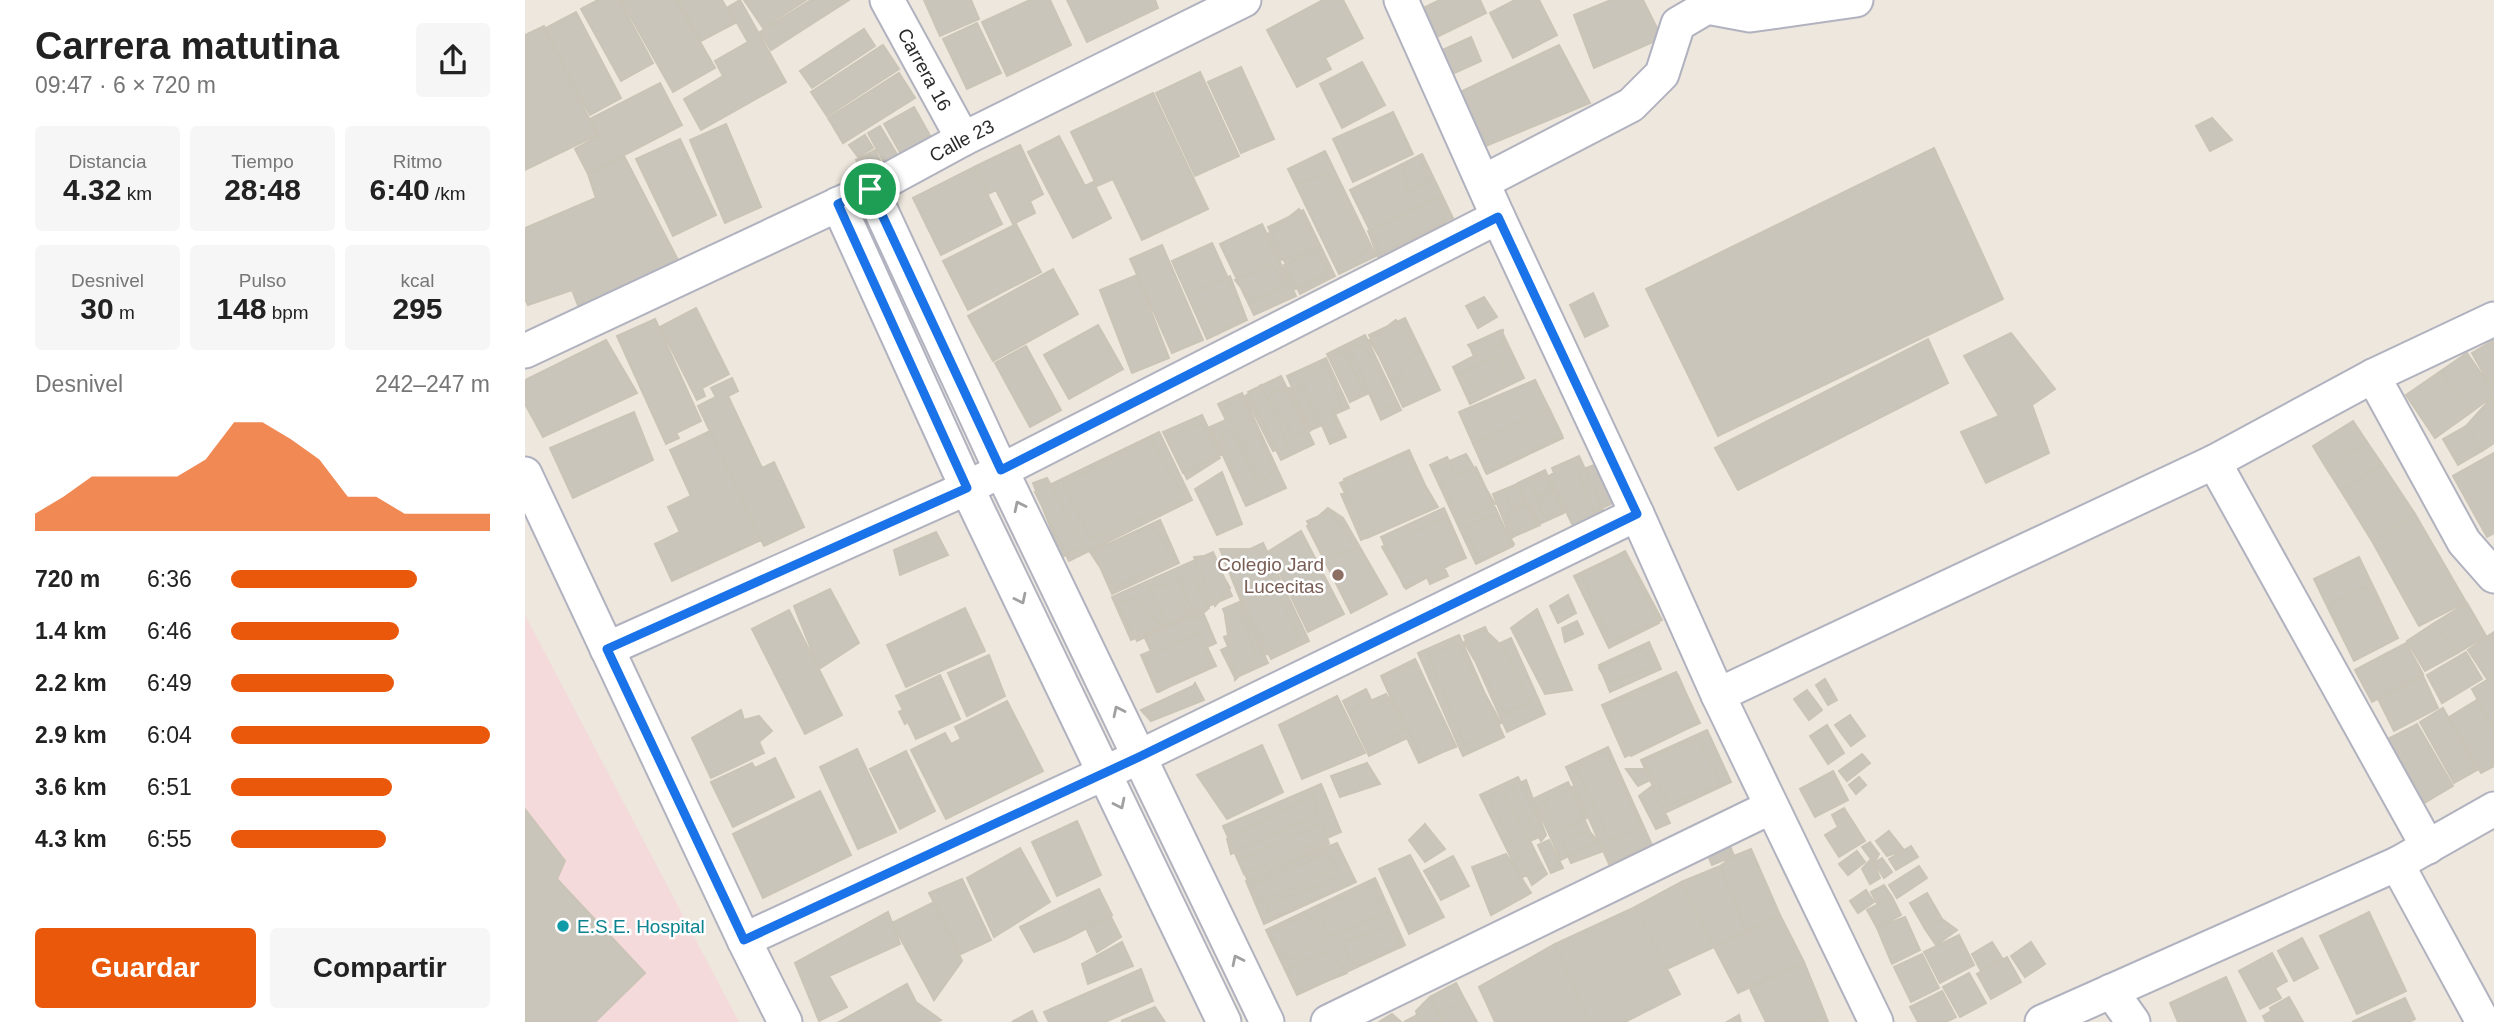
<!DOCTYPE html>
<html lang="es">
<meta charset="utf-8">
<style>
body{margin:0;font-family:Helvetica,sans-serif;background:#f6f6f6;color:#222;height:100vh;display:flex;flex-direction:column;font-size:26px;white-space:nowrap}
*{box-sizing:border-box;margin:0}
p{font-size:23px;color:#767676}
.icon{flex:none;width:38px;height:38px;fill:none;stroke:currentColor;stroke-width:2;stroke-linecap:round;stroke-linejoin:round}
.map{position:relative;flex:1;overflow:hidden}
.panel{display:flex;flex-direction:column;background:#fff;width:525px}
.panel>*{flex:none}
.pin{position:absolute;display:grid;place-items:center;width:60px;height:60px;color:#fff;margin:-30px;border:4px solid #fff;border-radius:50%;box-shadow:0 2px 7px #0007}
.round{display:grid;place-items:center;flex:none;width:74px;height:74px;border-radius:7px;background:#f6f6f6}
.overview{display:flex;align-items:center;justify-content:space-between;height:119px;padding:0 35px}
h1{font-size:38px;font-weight:600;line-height:52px}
.figures{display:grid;grid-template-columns:repeat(3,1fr);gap:10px;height:119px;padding:7px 35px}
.figures div{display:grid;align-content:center;border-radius:7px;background:#f6f6f6;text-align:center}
.figures b{font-size:30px;font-weight:600}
.figures small{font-size:19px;font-weight:400}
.figures p{font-size:19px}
.chart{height:196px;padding:14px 35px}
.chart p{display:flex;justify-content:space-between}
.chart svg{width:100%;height:126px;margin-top:7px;fill:#ea580c;opacity:.7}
.action{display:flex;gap:14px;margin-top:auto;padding:14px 35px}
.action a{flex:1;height:80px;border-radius:7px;background:#ea580c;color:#fff;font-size:28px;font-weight:600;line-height:80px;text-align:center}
.action a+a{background:#f6f6f6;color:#222}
ul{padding:0 35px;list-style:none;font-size:23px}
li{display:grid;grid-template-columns:112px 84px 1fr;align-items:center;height:52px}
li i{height:18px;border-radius:9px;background:#ea580c}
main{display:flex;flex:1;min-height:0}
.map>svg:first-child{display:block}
.medical{fill:#f4dada}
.building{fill:#c9c5bb;stroke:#c9c4b6;stroke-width:2}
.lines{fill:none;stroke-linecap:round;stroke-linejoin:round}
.street-casing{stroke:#b1b2bf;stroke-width:37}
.street{stroke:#fff;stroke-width:33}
.oneway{stroke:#a0a0a0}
.route-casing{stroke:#fff;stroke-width:14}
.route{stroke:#1a73e8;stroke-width:9}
.education-dot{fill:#8d6e63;stroke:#fff;stroke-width:2.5}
.culture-dot{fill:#0f9aa8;stroke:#fff;stroke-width:2.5}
.labels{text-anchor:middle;stroke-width:5;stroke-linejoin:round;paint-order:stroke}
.street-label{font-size:19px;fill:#2b2b2b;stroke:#fff}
.education-label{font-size:19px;fill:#785e54;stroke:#fff;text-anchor:end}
.culture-label{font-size:19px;fill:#0d838f;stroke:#fff;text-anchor:start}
</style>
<main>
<section class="panel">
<div class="overview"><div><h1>Carrera matutina</h1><p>09:47 · 6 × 720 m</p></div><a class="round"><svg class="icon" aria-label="share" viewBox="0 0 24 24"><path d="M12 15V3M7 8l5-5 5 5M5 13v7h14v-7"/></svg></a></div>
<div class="figures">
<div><p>Distancia</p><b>4.32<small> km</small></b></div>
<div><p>Tiempo</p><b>28:48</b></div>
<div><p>Ritmo</p><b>6:40<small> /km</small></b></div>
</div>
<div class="figures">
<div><p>Desnivel</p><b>30<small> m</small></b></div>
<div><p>Pulso</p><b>148<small> bpm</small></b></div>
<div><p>kcal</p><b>295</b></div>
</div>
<div class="chart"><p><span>Desnivel</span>242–247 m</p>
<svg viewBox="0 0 160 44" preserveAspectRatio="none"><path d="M0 44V38L10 32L20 25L30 25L40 25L50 25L60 19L70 6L80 6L90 12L100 19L110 32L120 32L130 38L140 38L150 38L160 38V44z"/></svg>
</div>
<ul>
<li><b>720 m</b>6:36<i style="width:72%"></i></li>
<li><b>1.4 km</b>6:46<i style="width:65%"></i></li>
<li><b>2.2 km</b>6:49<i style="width:63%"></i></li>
<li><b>2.9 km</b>6:04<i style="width:100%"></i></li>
<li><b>3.6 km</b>6:51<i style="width:62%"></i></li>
<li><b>4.3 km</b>6:55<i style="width:60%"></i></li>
</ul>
<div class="action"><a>Guardar</a><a>Compartir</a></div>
</section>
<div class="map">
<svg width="1969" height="1022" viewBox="0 0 1969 1022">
<rect width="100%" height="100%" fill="#ede7dd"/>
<path class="medical" d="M0,615L214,1022H0Z"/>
<path class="building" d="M73,0H94L128,63L96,81L56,9Z
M96,0H151L190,68L148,92Z
M153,0H197L210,23L176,41Z
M215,0L261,82L176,130L159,99L198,76L190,61L223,42L203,7Z
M219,0H281L238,28Z
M286,0H324L246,50L235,32Z
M399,0H446L454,19L415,36Z
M505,0H525L546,45L482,76L457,22Z
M542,0H630L633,8L562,42Z
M798,0H818L838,38L800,58L806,69L772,87L742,30Z
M915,0H955L961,13L912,37L898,8Z
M990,0H1014L1032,35L988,58L965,13Z
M1086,0H1118L1137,38L1069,68L1049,15Z
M51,12L96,98L65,115L19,29Z
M452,23L476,73L442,89L418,39Z
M19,26L72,135L0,170V35Z
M339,29L350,46L287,88L275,71Z
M946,37L956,61L923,76L913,52Z
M358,45L374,69L302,116L286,92Z
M1034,45L1065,103L956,148L929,95Z
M837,62L860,105L817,128L795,84Z
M716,67L749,139L716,153L683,82Z
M675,72L714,156L670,176L631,93Z
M374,73L390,98L318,143L303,118Z
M135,83L157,125L63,174L50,149L74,136L65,119Z
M628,93L683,209L617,240L588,179L572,186L546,132Z
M389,107L407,139L377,156L359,124Z
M868,112L888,154L828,182L808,139Z
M1687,118L1707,140L1685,151L1671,126Z
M201,124L236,207L200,223L165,140Z
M355,126L373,156L360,164L343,133Z
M340,135L348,148L333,157L324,145Z
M534,136L560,186L568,182L586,218L548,238L503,152Z
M155,139L191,215L148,236L111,159Z
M495,145L518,194L505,201L510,213L488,224L471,190L463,194L449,167Z
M1409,148L1478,299L1193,436L1121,289Z
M350,150L357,165L339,174L331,160Z
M800,151L851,256L814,274L763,169Z
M897,154L928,218L856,253L825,190Z
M895,155L905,181L882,192L879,164Z
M99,156L153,260L56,313L47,290L3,305L0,299V228L71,198L63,174Z
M449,167L477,224L416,255L388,198Z
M802,172L844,251L811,268L771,185Z
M914,197L922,229L854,259L843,231Z
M774,209L793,247L756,260L740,236Z
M778,210L810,276L775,294L743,227Z
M491,224L516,272L443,310L418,261Z
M737,224L771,296L729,315L695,244Z
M687,243L722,320L682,339L647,261Z
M637,245L678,340L647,353L605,259Z
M793,251L803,273L768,290L759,265Z
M747,264L760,285L727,302L710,280Z
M528,269L553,314L468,361L443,316Z
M612,275L644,358L607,373L575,290Z
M705,276L720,315L693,334L671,292Z
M1068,293L1083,326L1060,337L1045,305Z
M959,297L972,317L953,328L941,306Z
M171,308L204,374L177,388L180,396L172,400L135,327Z
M880,318L915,390L878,407L844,335Z
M130,319L176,421L151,433L154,438L141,444L92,336Z
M871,320L894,350L872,366L880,380L871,383L844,340Z
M573,325L598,369L544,399L519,355Z
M976,330L999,378L945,404L928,367L949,356L944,345Z
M978,330L977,344L951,356L943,345Z
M1486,333L1530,389L1507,405L1524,453L1461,483L1436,432L1474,416L1439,356Z
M840,335L876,410L856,420L844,393L825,402L802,354Z
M1403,339L1423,383L1213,490L1190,448Z
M81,340L112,393L18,437L0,404V380Z
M1969,340V392L1947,353Z
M501,346L536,410L505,427L470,363Z
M823,346H839L872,403L854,411Z
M820,352L838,391L825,402L805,356Z
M1942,353L1969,392V395L1945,413L1916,371Z
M973,355L980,367L949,390L935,373Z
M801,358L824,408L810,414L821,437L805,444L797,425L786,430L762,376Z
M801,364L817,405L806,414L816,436L806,441L774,381Z
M1916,371L1945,413L1910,438L1881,395Z
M756,376L789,444L756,460L723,392Z
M207,378L213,391L203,396L237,468L249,462L279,527L239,546L173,406L191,397L186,388Z
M1010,380L1037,435L961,473L934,412Z
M736,385L764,446L748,451L720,396Z
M779,387L791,426L785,431L763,388Z
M745,391H763L781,430L768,438Z
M717,393L761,488L721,506L685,427L701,420L693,404Z
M1969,395V443L1957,451L1941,426Z
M717,397L750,469L737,481L700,407Z
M1024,408L1038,438L962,474L948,444Z
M109,412L128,460L48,498L25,448Z
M677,415L696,455L658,473L638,432Z
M1828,421L1842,442L1802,469L1788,446Z
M676,424L695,458L662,479L642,437Z
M1941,426L1957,451L1933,465L1918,439Z
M707,430L735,488L718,500L696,434Z
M185,431L236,540L147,581L130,544L155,532L143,507L166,496L145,450Z
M634,432L667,500L544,561L510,492Z
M625,438L661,500L566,539L538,484Z
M1842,442L1857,464L1816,491L1802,469Z
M884,450L910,507L836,540L816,494L824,491L819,479Z
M881,453L913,507L842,538L815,483Z
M1969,453V533L1962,537L1928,476Z
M941,454L970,504L935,521L910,467Z
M1054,456L1079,511L1048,526L1024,476L1029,473L1027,468Z
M922,457L931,476L951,467L988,546L951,564L905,465Z
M1072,464L1090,502L1069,512L1053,471Z
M1857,464L1890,514L1847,541L1816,491Z
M1020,470L1039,513L1012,525L993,483Z
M697,472L717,524L692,535L670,489Z
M1019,474L1028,489L1011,496L1004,479Z
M522,478L559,546L537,557L508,483Z
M992,484L1012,525L986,538L968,494Z
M992,484L1001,503L986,507L980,491Z
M1030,491L1041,511L1019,517L1012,501Z
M1005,504L1015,525L990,536L982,514Z
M803,508L818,518L862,594L826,613L782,526Z
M919,508L941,558L919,567L923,576L905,584L902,577L879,587L856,537Z
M806,511L832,549L799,559L782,521Z
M971,514L989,544L955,562L940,527Z
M1890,514L1941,602L1894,626L1847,541Z
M921,516L939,557L881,589L857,547Z
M635,520L654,563L587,594L568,551Z
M626,525L650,559L589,588L565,552Z
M776,531L819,614L783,632L744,551Z
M411,532L423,555L375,575L369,550Z
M738,543L784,641L746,659L699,561Z
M695,549H732L774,637L738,656Z
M1100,551L1137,620L1085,642L1057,574Z
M688,552L707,596L606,640L587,597Z
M1099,552L1134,623L1084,648L1049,576Z
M686,555L705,588L690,606L669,557Z
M1834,557L1847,584L1802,606L1789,579Z
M652,576H668L684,608L671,619Z
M1847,584L1873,638L1829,661L1802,606Z
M642,586L666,616L643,626L624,587Z
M305,589L334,643L294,669L269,606Z
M1043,595L1051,613L1033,623L1025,606Z
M612,598L639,628L612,641L592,603Z
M714,602L743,663L710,678L696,650L703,647L699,637L707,633L698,609Z
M1942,603L1961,636L1931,654L1911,622Z
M440,608L460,651L381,687L362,645Z
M1012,609L1047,690L1020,694L986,628Z
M264,610L317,715L280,734L227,629Z
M677,610L691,643L682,647L691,666L632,692L616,655L626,651L619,636Z
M715,612L732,659L710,680L700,616Z
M1052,621L1058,634L1040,642L1037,628Z
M1911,622L1931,654L1900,671L1882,641Z
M960,627L969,646L986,638L1020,714L982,732L939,636Z
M960,630L979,648L1006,704L985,710L982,715L939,642Z
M674,632L685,666L634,692L619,658Z
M1969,632V675L1962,679L1943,650Z
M934,635L979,737L938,756L893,653Z
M1124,642L1136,669L1085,692L1074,665Z
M932,643L976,723L940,746L903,655Z
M1881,643L1898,674L1847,702L1830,670Z
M1119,648L1127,668L1083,683L1074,668Z
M1941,652L1957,679L1917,703L1902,675Z
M464,655L480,696L442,716L423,673Z
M890,659L931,746L894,763L882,738L844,756L818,701L841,689L849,706L866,698L856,676Z
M892,663L931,747L897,760L858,676Z
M1151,672L1175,723L1100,757L1077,705Z
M415,675L435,719L391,739L383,722L380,724L374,712L378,710L371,696Z
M1153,675L1174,723L1106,756L1081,707Z
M1898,676L1913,708L1869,731L1853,699Z
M1969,676V730L1947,689Z
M1300,679L1312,700L1303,705L1291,685Z
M670,683L679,700L626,721L616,710L668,686Z
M1282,690L1297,710L1284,720L1269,699Z
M861,694L882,728L850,746L827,709Z
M812,696L840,753L777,779L754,725Z
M1952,700L1969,730V766L1956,773L1924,717Z
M482,701L518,771L421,819L386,750L420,733L426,744L436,739L430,727Z
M1918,708L1952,770L1929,783L1895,722Z
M216,710L219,720L234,716L247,731L234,742L239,753L186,778L167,738Z
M1325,715L1340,736L1326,746L1310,725Z
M1892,724L1928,786L1899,803L1863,739Z
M1302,725L1319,753L1303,764L1285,736Z
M1182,730L1206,782L1140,813L1116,760Z
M1173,738L1197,784L1145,804L1118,760Z
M737,745L758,792L702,819L672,775Z
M1083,747L1127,845L1084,864L1041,767Z
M332,749L371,832L333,849L295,767Z
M1081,750L1117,826L1085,840L1051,768Z
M381,751L410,811L375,829L345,769Z
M1337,754L1345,763L1322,781L1314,771Z
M250,758L269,797L208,827L186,782L227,763L230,768Z
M842,763L855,784L815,797L806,776Z
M1101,769H1118L1125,780L1113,786Z
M1308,771L1323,800L1290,817L1275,789Z
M993,777L1020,834L1005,841L1018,867L996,878L955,795Z
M1334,777L1341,785L1331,794L1324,785Z
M1001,780L1021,835L1016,841L986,787Z
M1043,782L1070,843L1036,860L1008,799Z
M796,784L816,832L719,874L698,826Z
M1049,786L1062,818L1031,833L1018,802Z
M1127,786L1145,823L1131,829L1114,796Z
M977,790L1022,874L1007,885L963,797Z
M295,791L326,855L238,898L208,834Z
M788,795L793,814L706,854L702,839Z
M1319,808L1340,841L1314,857L1300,835L1313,827L1307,815Z
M0,809L40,861L32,879L120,973L70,1022H0Z
M552,821L576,875L532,896L507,842Z
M798,823L804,844L723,881L713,860Z
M900,824L920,849L900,862L884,840Z
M1064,831L1081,850L1046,863L1037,841Z
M1364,831L1379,850L1362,856L1351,841Z
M1024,840L1038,868L1026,873L1013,845Z
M1345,842L1354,854L1349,863L1337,847Z
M812,843L831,882L739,924L721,881Z
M1204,843L1209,856L1187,865L1182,853Z
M1386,846L1393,857L1371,870L1364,859Z
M495,848L525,902L469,937L442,878Z
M1226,849L1255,915L1222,932L1195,866L1209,856Z
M1332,851L1340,862L1323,875L1314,864Z
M802,853L813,868L736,902L728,885Z
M981,854L1006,893L966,915L947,867Z
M885,855L919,917L884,934L854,869Z
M928,856L944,886L916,900L899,871Z
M1357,858L1367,872L1359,878L1349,863Z
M1346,859L1355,878L1345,884L1337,869Z
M1195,866L1222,932L1189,947L1156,882Z
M1394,866L1402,878L1372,898L1364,885Z
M813,877L818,887L744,919L743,905Z
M850,878L880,945L772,995L741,930Z
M437,879L466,940L436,954L404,893Z
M1156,882L1189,947L1142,969L1110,907Z
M847,884L862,913L804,937L795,908Z
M1359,885L1367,897L1353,905L1346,892Z
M574,889L587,915L541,939L509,952L495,927Z
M1341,890L1349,902L1333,913L1325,901Z
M1402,893L1417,919L1400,929L1385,903Z
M1367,897L1376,915L1352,928L1342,910Z
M409,902L437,961L409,1000L367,923Z
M1110,907L1155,994L1100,1022H1064L1030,944Z
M363,912L375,944L304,976L322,1007L294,1021L270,963Z
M1844,912L1881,991L1832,1014L1795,936Z
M782,913L800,939L762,961L743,933Z
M585,915L596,937L572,952L561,928Z
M1255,915L1279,962L1213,993L1189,947Z
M1380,917L1395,950L1367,964L1352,928Z
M1417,919L1432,930L1411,945L1400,929Z
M866,924L877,947L827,964L817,942Z
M1434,935L1449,965L1415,983L1399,952Z
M1777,938L1793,968L1769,981L1753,951Z
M597,942L608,966L563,984L557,964Z
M1467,942L1477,958L1456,971L1447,954Z
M1506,942L1520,964L1500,977L1486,956Z
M1030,944L1064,1022H970L954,987Z
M806,950L822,973L775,992L761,969Z
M1747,953L1762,981L1750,988L1756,998L1735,1009L1714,971Z
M1397,954L1414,988L1386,1002L1369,967Z
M1482,957L1496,982L1466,999L1452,974Z
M1279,962L1300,1014L1283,1022H1241L1224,987Z
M616,969L628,1001L580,1022H524L519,1012Z
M1444,973L1461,1003L1435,1017L1418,987Z
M1701,977L1721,1022H1653L1645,1003Z
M931,983L940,1000L915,1014L905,997Z
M382,984L391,1002L416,1020L412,1022H314Z
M1417,991L1431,1017L1421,1022H1393L1385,1007Z
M905,997L918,1022H895L892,1015L891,1011Z
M1764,997L1778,1022H1741L1738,1016L1746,1011L1745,1008Z
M1880,998L1890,1019L1884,1022H1827Z
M940,1000L952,1022H918L915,1014Z
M630,1007L640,1022L596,1021Z
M507,1011L512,1022H487Z
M867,1014L876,1022H854Z
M1300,1014L1303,1022H1285Z
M892,1015L896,1022H879Z
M1214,1015L1216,1022H1202Z"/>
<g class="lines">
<g class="street-casing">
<g id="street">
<path id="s1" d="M362,0L438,139"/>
<path d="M876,0L973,217L1112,514L1193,695L1351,1022"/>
<path d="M958,182L1106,105L1137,74L1153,24L1182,7L1225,15L1331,0"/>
<path d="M346,189L476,470L742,1022"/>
<path d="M313,204L442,488L699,1022"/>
<path id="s2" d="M0,351L346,189L438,139L719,0"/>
<path d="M1848,376L1939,542L1969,576"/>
<path d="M1689,462L1903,847"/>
<path d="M0,474L219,940L260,1022"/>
<path d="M82,649L442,488L973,217"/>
<path d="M1193,695L1689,462L1848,376L1969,319"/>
<path d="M1872,864L1958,1022"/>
<path d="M219,940L614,757L1112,514"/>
<path d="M1586,991L1608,1022"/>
<path d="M803,1022L1246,807"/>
<path d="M1517,1022L1872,864L1969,809"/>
</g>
</g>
<use href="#street" class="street"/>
</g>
<defs><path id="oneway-chevron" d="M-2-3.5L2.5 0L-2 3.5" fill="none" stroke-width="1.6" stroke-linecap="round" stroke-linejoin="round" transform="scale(1.75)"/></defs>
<g class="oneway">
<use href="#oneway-chevron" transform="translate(494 506) rotate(-116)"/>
<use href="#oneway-chevron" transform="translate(496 599) rotate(64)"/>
<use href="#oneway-chevron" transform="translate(593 711) rotate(-116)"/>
<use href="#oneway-chevron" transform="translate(595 804) rotate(64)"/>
<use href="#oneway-chevron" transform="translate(712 960) rotate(-116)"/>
</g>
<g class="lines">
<g class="route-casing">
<path id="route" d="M345,189L476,470L973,217L1112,514L614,757L219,940L82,649L442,488L313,204Z"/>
</g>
<use href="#route" class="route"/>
</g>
<circle class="education-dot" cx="813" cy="575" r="7"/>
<circle class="culture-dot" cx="38" cy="926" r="7"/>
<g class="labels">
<g class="street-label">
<text dy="7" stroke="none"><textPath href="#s1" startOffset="79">Carrera 16</textPath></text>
<text dy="7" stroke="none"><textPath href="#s2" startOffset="485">Calle 23</textPath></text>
</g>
<g class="education-label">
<text x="799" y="571">Colegio Jard<tspan x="799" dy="22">Lucecitas</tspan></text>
</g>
<g class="culture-label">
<text x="52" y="933">E.S.E. Hospital</text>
</g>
</g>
</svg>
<div class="pin" style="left:345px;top:189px;background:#1e9e55"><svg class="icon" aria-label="arrive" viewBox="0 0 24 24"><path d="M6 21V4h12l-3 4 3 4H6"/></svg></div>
</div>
</main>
